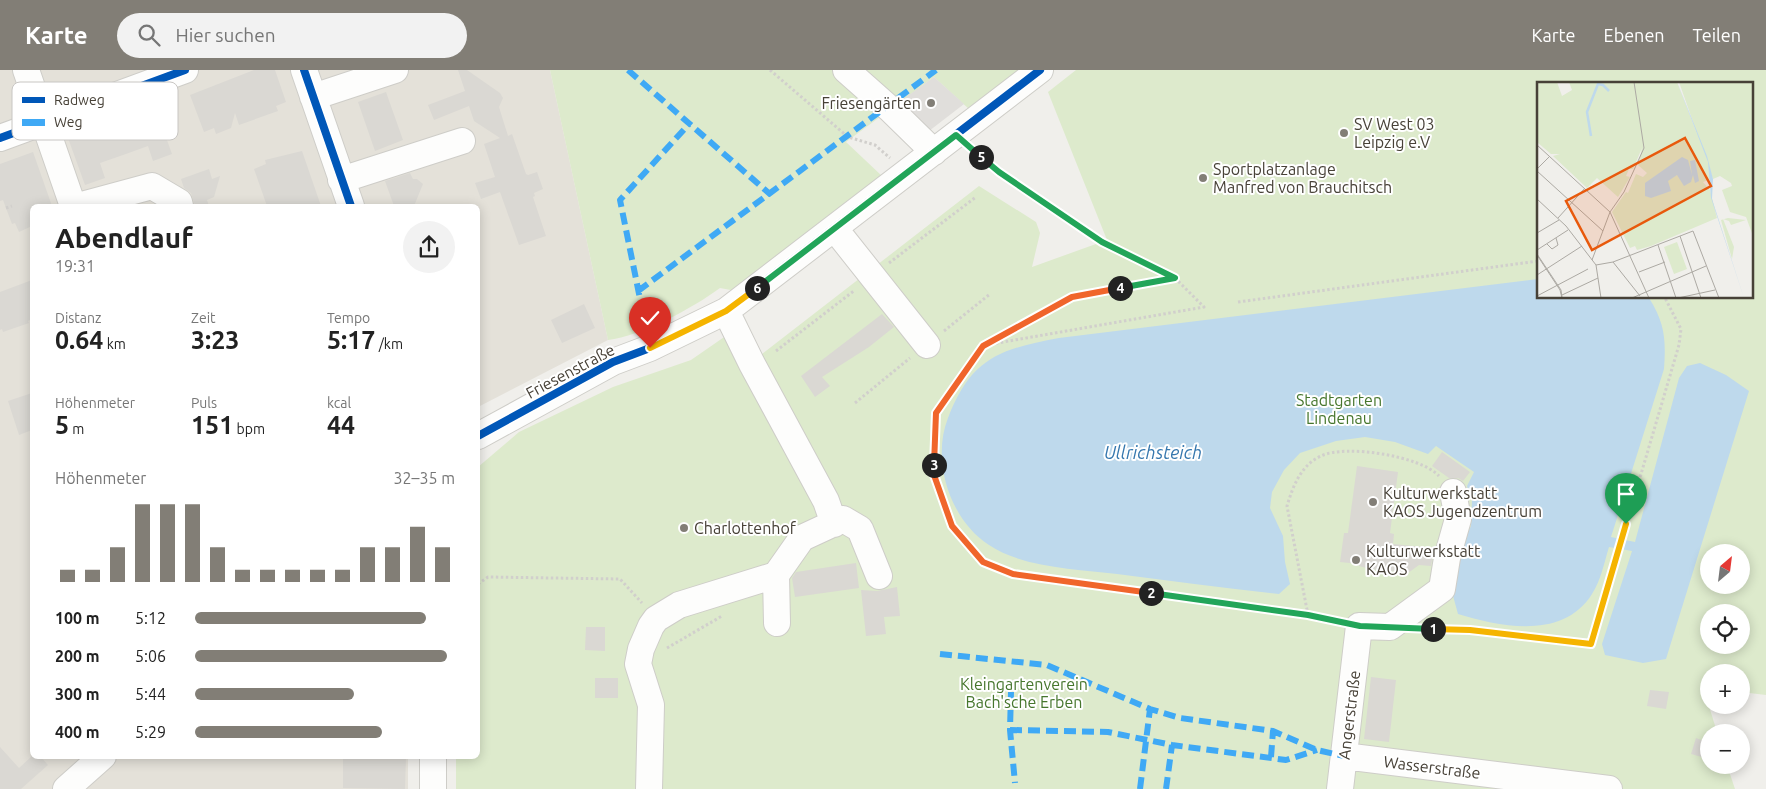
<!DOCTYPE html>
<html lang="de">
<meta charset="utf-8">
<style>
body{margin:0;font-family:Ubuntu,sans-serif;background:#f2f2f2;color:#222;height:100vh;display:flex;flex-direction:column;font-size:19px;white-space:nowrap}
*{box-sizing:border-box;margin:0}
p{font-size:16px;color:#767676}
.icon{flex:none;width:28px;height:28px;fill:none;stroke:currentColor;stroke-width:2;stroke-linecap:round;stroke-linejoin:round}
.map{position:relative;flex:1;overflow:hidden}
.side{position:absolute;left:30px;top:134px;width:450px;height:555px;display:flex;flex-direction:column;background:#fff;border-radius:8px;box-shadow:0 2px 12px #0003}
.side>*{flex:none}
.needle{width:32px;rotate:28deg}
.tools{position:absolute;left:1700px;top:474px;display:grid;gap:10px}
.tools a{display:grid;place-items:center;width:50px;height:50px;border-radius:50%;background:#fff;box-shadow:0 2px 12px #0003;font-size:25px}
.pin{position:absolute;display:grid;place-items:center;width:42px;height:42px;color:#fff;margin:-51px -21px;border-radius:50% 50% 50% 0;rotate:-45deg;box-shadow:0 0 5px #0007}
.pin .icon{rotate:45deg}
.km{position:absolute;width:25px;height:25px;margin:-12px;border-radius:50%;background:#222;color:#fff;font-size:14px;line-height:25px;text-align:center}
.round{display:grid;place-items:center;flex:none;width:52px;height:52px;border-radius:26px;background:#f2f2f2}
.overview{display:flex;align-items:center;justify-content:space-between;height:85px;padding:0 25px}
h1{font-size:28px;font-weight:700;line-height:38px}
.figures{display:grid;grid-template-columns:repeat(3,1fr);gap:8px;height:85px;padding:5px 25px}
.figures div{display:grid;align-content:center}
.figures b{font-size:25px;font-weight:700}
.figures small{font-size:14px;font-weight:400}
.figures p{font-size:14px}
.chart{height:140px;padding:10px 25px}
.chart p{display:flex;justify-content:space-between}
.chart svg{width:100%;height:90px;margin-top:5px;stroke:#827e76;stroke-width:6}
ul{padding:0 25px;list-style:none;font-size:16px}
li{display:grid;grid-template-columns:80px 60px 1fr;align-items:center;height:38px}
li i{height:12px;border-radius:6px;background:#827e76}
header{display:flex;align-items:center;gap:30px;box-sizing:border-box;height:70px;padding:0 25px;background:#827e76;color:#fff}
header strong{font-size:24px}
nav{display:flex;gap:28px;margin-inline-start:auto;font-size:18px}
.search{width:350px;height:45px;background:#f2f2f2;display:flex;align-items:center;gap:12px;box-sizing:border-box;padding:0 18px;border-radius:28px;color:#767676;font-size:19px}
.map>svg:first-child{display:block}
.residential{fill:#e4e1d9}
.green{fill:#ddeacc;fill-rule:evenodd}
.parking{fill:#e0dedb}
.water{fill:#bed9ec}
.building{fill:#dad8d3}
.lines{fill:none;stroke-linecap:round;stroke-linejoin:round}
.minor-casing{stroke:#cecdc8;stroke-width:28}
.path{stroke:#d1cfcc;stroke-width:3;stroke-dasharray:2.5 2.5;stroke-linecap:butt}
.minor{stroke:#fdfdfc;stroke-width:26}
.quiet{stroke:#3fa9f5;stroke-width:6;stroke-dasharray:12 6;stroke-linecap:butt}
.cycleway-casing{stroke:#fff;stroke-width:11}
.cycleway{stroke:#0057b8;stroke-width:8}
.split-1-casing{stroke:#fff;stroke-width:10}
.split-2-casing{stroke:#fff;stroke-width:10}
.split-3-casing{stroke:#fff;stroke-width:10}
.split-4-casing{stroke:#fff;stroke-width:10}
.split-5-casing{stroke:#fff;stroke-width:10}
.split-6-casing{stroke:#fff;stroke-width:10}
.split-7-casing{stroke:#fff;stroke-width:10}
.split-1{stroke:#f5b400;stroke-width:6}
.split-2{stroke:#22a559;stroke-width:6}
.split-3{stroke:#f0652b;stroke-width:6}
.split-4{stroke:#f0652b;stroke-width:6}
.split-5{stroke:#22a559;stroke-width:6}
.split-6{stroke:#22a559;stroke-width:6}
.split-7{stroke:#f5b400;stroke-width:6}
.poi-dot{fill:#827e76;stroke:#fff;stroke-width:2}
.labels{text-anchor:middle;stroke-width:4;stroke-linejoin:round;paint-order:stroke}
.poi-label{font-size:16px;fill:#474137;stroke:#fff;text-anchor:start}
.street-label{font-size:16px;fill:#474137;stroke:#fff}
.park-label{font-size:16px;fill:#46762d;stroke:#fff}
.water-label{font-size:18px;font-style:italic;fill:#3577ae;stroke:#fff}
.inset-river{fill:none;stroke:#bed9ec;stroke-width:2.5}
.inset-road{fill:none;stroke:#aca9a3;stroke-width:1}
.view{fill:#e8590c;fill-opacity:0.15;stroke:#e8590c;stroke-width:2.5}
.inset-edge{fill:none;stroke:#474137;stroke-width:2.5}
.key{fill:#fff;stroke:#c8c6c3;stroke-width:1}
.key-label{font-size:14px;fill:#474137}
</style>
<header>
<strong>Karte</strong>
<div class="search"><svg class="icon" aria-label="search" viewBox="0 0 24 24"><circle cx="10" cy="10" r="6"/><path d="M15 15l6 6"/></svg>Hier suchen</div>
<nav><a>Karte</a><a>Ebenen</a><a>Teilen</a></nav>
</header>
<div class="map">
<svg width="1766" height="719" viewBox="0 0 1766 719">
<rect width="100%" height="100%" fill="#f0efeb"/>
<path class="residential" d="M0,0H550L608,270L478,337V136H32V686H408V719H0Z"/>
<path class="green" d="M550,0H1023L970,40L934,7L846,72L882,106L736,221L720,218C693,238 641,266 608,270Z
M1076,0H1766V625L1741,622V602H1709V617H1703L1717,662H1709V695H1727L1735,719H456V686H478V397L519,362L613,317L691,290L743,254L762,284L979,116L1036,152L1040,163L1032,197L1107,170L1048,22ZM1538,14H1752V228H1538ZM1709,482H1741V515H1709ZM1709,542H1741V575H1709Z"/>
<path class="parking" d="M934,7L964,34L929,61L898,33Z"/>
<path class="water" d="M1538,209V228H1649C1665,253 1666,270 1664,299L1611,467L1635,472L1679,308L1687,296L1700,293L1726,305L1749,321L1666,589L1643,593L1605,585L1602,574L1632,481L1609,477C1604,493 1601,510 1592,524C1563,570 1501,557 1458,544L1452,522L1458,484L1471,456L1472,430L1467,416L1474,402L1436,376L1428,384L1395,372L1365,367L1336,371L1300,383L1284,400L1272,422L1270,438L1283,466L1285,492L1290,514L1279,524C1225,518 1171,511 1117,504C1078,499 1023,498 989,475C950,450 931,391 948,348C971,288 1000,279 1059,268Z"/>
<path class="building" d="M254,0H275L286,32L276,36L278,41L239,55L235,43L231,58L216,64L214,58L204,62L190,25Z
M458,0H467L500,23L503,28L499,37L508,66L512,64L526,104L528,105L537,102L543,119L534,123L535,126L533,127L546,166L519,175L500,122L481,129L475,113L495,107L484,74L500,68L474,51L469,36L434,50L428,35L465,21Z
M386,22L403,70L375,81L358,32Z
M155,37L172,84L153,91L148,76L123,85L100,93L105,108L85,115L68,68Z
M302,81L321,136H267L254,99L266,94L265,90Z
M33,82L52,136H32V156L19,162L15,153L12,154L3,130L0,131V94Z
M209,99L212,109L220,106L214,127L207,130L209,136H195L191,123L184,118L181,109Z
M410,103L413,109H417L423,114L414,136H394L385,111Z
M32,210V249L28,251L29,253L3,262L2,259L0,260V222Z
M584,234L595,258L562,273L551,250Z
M882,244L894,257L869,277L822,307L830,316L815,327L801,306Z
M32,323V360L19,365L8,331Z
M1442,382L1470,402L1463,411L1458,408H1449L1432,396Z
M1357,396L1398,402L1390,463L1394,464L1393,474L1434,478L1431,496L1419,495L1408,503L1370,499L1359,496V494L1340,492L1344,463H1348Z
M856,493L859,518L795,527L792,508L796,502Z
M897,517L900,546L884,547L886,564L866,566L861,520L877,521Z
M586,557H605V581L585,580Z
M1371,607L1396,610L1389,672L1364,669Z
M595,608H618V628H595Z
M1650,620L1669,622L1666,639L1647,636Z
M1696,668L1709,673V689L1691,684Z
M0,677L19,698L32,686H40L48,695L21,719H0Z
M343,686H406L405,719L343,718Z"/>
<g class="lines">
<g class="minor-casing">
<path id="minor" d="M26,0L73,136
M304,0L351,136
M846,0L890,39L934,82
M313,27L395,0
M0,68L185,0
M341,110L462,71
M78,136L152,116L179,132L180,136
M835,159L927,275
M726,241L752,294L826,431L834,454
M478,366L613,292L650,278L726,241L1040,0
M777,553L776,505L802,468L843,449L860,459L879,506
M1344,686L1609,719
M66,719L103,686
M433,719V686
M649,719L651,635L638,594L641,579L651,556L656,549L679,535L776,505
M1340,719L1359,556L1390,557L1442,519L1447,488L1458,449L1453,422"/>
</g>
<path class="path" d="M770,0L848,67L875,75L890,88
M973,80L999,102L1102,172L1175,208L1072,227L983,276L936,343L934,405L952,456L983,492L1013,504L1308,545L1339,552
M6,138L12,136
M889,193L976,127
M1238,232L1538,191
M944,261L990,224
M986,275L1204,237L1175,208
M776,281L855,220
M855,333L910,288
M478,514L488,507L620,509L642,533
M1308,545L1287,436C1293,416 1301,395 1321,386C1345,374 1421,386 1439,406
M1426,558L1470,560L1591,574L1679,275L1681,259L1665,228
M667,578L722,546"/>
<use href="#minor" class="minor"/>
<path class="quiet" d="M628,0L771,125
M638,221L936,0
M650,278L620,130L689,54
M940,584L1047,595L1150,639L1180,648L1273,661L1317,680L1344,686
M1011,622L1010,660L1015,713
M1010,660L1108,662L1172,675L1286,690L1317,680
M1271,687L1273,661
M1140,719L1150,639
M1166,719L1172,675"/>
<g class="cycleway-casing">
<path id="cycleway" d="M304,0L351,136
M0,68L185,0
M478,366L613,292L650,278L726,241L1040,0"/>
</g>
<use href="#cycleway" class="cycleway"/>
</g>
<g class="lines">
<g class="split-1-casing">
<path id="split-1" d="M1433,559L1470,560L1591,574L1626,454"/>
</g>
<g class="split-2-casing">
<path id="split-2" d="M1151,523L1308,545L1360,556L1433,559"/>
</g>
<g class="split-3-casing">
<path id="split-3" d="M934,395V405L952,456L983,492L1013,504L1151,523"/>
</g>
<g class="split-4-casing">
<path id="split-4" d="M934,395L936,343L983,276L1072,227L1120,218"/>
</g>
<g class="split-5-casing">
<path id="split-5" d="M981,87L999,102L1102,172L1175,208L1120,218"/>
</g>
<g class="split-6-casing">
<path id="split-6" d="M757,218L956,65L981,87"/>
</g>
<g class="split-7-casing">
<path id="split-7" d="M650,278L726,241L757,218"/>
</g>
<use href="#split-1" class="split-1"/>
<use href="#split-2" class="split-2"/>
<use href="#split-3" class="split-3"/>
<use href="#split-4" class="split-4"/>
<use href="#split-5" class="split-5"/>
<use href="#split-6" class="split-6"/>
<use href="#split-7" class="split-7"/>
</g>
<g class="poi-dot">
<circle cx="931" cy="33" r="5"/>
<circle cx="1344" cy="63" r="5"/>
<circle cx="1203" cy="108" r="5"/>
<circle cx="1373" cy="432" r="5"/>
<circle cx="684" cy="458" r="5"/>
<circle cx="1356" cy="490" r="5"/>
</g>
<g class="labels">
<g class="poi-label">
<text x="921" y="39" text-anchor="end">Friesengärten</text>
<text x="1354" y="60">SV West 03<tspan x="1354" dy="18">Leipzig e.V</tspan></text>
<text x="1213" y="105">Sportplatzanlage<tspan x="1213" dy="18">Manfred von Brauchitsch</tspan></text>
<text x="1383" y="429">Kulturwerkstatt<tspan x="1383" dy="18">KAOS Jugendzentrum</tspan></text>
<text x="694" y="464">Charlottenhof</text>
<text x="1366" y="487">Kulturwerkstatt<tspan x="1366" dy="18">KAOS</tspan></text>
</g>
<g class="street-label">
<text transform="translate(570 301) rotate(-28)" y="6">Friesenstraße</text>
<text transform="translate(1349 645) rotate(-83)" y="6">Angerstraße</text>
<text transform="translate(1432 697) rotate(7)" y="6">Wasserstraße</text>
</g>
<g class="park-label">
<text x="1339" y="336">Stadtgarten<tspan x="1339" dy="18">Lindenau</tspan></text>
<text x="1024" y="620">Kleingartenverein<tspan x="1024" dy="18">Bach'sche Erben</tspan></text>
</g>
<g class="water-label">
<text x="1153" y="389">Ullrichsteich</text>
</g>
</g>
<g transform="translate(1537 12)">
<rect width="216" height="216" fill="#f0efeb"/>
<path d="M0,0H20L25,14L35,8L32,0H140L171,80L174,97L166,100L173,108L180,136L114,164L100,168L98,164L93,166L75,130L89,110L91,111L99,92L106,95L110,91L101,83L105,66L96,87H92L89,94L93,95L81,115L60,96L50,106L16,74L23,72H14L0,60ZM142,0H216V154L209,135L193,130L185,108L195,104L194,101L183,94L176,97ZM191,136L209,138L194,143L192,139L186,137L197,165L195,177L184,138ZM140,160L150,187L137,192L127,165Z" fill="#ddeacc"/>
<path d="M140,0L170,74L176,97L175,117L207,216L174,116L171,80ZM145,75L151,78L155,93L153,79L158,78L162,99L158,101L156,93L154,100L147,104L140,93L131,99L134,109L114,116L108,114V101Z" fill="#bed9ec"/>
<path class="inset-river" d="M54,54L50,30L61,2L66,3L72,9"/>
<path class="inset-road" d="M0,63L73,130L112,216M0,87L13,74M0,89L66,149M0,117L29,144L59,183L64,216M21,136L48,106M0,151L22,138M143,154L164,216M10,162L15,167L21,163L19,156M121,163L139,216M0,168L31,148M0,172L24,208L25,216M0,173L23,208L25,216M55,178L73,130L87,110L107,66L97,0M76,180L103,214M59,183L76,180L156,149L182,216M102,190L128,180M0,193L45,164M25,213L61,196M0,214L51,187M95,216L169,184M141,216L178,208"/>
<path class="view" d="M148,56L174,104L55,168L29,119Z"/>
<rect width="216" height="216" class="inset-edge"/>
</g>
<rect x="12" y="12" width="166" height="58" rx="8" class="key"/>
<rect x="22" y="27" width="23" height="6" fill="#0057b8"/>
<rect x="22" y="49" width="23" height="7" fill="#3fa9f5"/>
<g class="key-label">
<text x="54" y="35">Radweg</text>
<text x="54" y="57">Weg</text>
</g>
</svg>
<div class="tools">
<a><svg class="needle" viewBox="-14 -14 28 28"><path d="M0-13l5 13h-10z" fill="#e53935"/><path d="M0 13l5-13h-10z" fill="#767676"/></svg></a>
<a><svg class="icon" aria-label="locate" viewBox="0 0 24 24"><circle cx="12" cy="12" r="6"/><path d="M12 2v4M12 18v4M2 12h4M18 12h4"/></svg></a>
<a>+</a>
<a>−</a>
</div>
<div class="pin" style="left:1626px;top:454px;background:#1e9e55"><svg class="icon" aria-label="arrive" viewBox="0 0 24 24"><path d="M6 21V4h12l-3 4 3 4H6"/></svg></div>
<div class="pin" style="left:650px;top:278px;background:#d93025"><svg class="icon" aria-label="check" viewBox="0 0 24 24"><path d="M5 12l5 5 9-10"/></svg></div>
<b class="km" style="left:1433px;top:559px">1</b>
<b class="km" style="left:1151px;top:523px">2</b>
<b class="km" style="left:934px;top:395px">3</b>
<b class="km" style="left:1120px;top:218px">4</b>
<b class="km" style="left:981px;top:87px">5</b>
<b class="km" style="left:757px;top:218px">6</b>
<section class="side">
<div class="overview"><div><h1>Abendlauf</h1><p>19:31</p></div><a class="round"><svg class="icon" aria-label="share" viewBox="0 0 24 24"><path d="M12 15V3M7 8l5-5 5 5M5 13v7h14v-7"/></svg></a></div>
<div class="figures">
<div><p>Distanz</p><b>0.64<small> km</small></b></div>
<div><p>Zeit</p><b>3:23</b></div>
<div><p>Tempo</p><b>5:17<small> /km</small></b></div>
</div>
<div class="figures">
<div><p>Höhenmeter</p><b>5<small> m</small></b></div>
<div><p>Puls</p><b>151<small> bpm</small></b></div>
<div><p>kcal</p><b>44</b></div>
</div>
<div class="chart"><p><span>Höhenmeter</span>32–35 m</p>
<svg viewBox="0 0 160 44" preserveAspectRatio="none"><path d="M5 44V38M15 44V38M25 44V27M35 44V6M45 44V6M55 44V6M65 44V27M75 44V38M85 44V38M95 44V38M105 44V38M115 44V38M125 44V27M135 44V27M145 44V17M155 44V27"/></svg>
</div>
<ul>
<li><b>100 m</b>5:12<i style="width:89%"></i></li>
<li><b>200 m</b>5:06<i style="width:97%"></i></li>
<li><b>300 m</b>5:44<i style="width:61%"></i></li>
<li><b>400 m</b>5:29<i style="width:72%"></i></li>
</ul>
</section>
</div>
